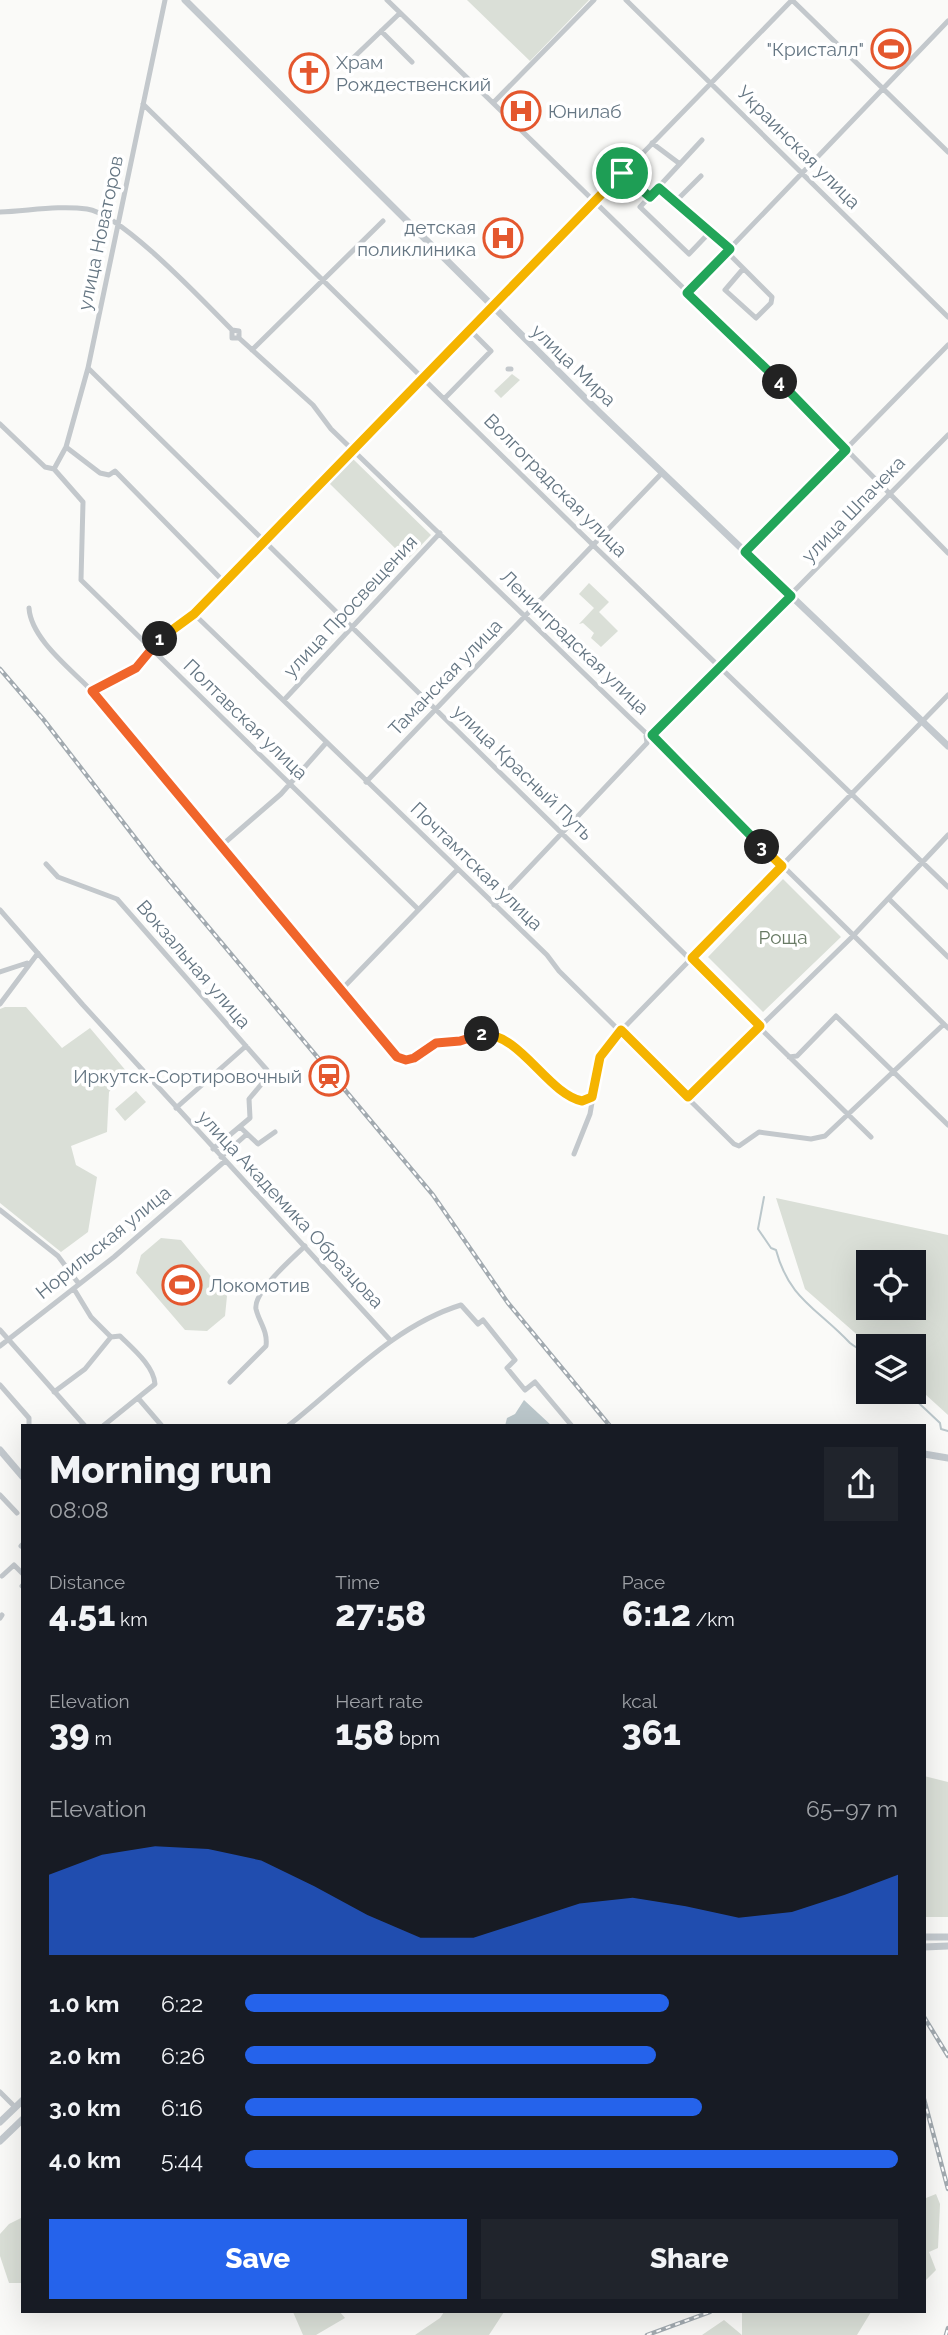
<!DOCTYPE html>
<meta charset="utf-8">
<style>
body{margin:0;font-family:Raleway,sans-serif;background:#20242c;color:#f1f3f6;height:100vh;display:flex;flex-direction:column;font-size:26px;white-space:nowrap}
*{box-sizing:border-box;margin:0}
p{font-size:23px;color:#9ea1a6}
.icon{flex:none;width:38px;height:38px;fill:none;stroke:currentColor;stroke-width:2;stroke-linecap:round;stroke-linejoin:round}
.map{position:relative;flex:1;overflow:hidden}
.panel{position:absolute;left:21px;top:1424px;width:905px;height:889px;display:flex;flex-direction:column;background:#171b24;border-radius:0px;box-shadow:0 7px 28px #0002}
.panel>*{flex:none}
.tools{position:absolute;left:856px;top:1250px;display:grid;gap:14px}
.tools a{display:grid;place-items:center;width:70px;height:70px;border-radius:0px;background:#171b24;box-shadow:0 7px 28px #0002;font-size:35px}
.pin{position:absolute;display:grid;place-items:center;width:60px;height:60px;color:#fff;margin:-30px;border:4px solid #fff;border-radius:50%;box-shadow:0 2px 7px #0007}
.km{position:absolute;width:35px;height:35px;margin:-18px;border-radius:50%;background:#222;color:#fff;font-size:19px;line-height:35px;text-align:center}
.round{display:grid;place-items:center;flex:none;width:74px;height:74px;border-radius:0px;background:#20242c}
.headline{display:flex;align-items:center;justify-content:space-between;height:119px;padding:0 28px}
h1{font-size:38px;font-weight:800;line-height:52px}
.metrics{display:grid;grid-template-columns:repeat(3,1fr);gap:10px;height:119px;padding:7px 28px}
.metrics div{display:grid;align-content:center}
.metrics b{font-size:35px;font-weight:800}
.metrics small{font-size:19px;font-weight:400}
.metrics p{font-size:19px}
.chart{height:196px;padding:14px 28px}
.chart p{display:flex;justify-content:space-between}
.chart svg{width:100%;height:126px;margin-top:7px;fill:#2563eb;opacity:.7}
.cta{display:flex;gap:14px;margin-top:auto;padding:14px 28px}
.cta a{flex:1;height:80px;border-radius:0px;background:#2563eb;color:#fff;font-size:28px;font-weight:800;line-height:80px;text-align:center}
.cta a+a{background:#20242c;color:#f1f3f6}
ul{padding:0 28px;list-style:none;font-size:23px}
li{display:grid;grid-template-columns:112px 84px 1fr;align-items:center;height:52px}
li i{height:18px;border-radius:9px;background:#2563eb}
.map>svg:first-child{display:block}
.green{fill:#dadfd7;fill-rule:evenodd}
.water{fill:#bbc7cb}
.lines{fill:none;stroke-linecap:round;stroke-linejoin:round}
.stream{stroke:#bbc7cb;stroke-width:2}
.minor{stroke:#c3c8cc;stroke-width:5}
.major{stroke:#c3c9ce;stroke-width:7}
.rail-casing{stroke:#a2aab0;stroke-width:4.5}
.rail{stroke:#fff;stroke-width:2;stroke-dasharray:5;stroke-linecap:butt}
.split-1-casing{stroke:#fff;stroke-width:14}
.split-2-casing{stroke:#fff;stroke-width:14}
.split-3-casing{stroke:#fff;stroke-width:14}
.split-4-casing{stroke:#fff;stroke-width:14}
.split-5-casing{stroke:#fff;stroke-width:14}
.split-1{stroke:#f5b400;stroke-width:9}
.split-2{stroke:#f0652b;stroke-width:9}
.split-3{stroke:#f5b400;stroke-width:9}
.split-4{stroke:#22a559;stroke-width:9}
.split-5{stroke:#22a559;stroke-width:9}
.labels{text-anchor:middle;stroke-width:7;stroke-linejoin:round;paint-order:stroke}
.poi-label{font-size:19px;fill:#657683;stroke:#fff;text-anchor:end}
.street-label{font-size:19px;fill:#657683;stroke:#fff}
.park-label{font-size:19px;fill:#687a64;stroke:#fff}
</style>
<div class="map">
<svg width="948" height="2335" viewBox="0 0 948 2335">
<rect width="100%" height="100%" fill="#fafaf8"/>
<path class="green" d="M467,0H589L530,61Z
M512,374L520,380L501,398L494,391Z
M353,459L431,535L407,560L329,483Z
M589,583L609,602L599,612L618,631L601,647L591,638L594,633L583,623L579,624L594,608L579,594Z
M783,879L841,937L763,1012L708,957Z
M5,1007H26L62,1048L90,1028L127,1072L109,1092L107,1132L71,1146L76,1165L97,1177L88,1232L61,1252L0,1203V1009Z
M136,1091L146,1102L125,1121L115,1109Z
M776,1198L948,1235V1415L914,1384V1346H870L805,1289ZM868,1262H914V1307H868Z
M161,1238L181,1240L227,1296L225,1316L207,1331L185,1330L136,1273L141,1255Z
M924,1776L948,1782V1917H924Z
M924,2194L926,2198L936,2194L940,2204L938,2248L929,2252L936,2270L924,2282Z
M23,2217V2283H9L0,2256V2234L9,2224Z
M293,2312H340L345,2318L316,2335H303Z
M444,2312H504L489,2335H415L440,2318Z
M742,2312H871L857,2335H702L724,2320L742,2335Z"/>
<path class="water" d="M524,1400L552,1426H505L507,1418L515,1414Z"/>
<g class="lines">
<path class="stream" d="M764,1197L758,1229L771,1248L776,1250C789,1299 817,1308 850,1343C856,1348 863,1350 868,1356
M906,1391L940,1423L941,1429L948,1431"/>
<path class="minor" d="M387,0L777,379L948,553
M626,0L948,317
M792,0L948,152
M381,31L412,62
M352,59L400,13
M493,103L594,0
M143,104L592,544L948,887
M702,140L640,207L689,254L710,232
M652,143L680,164
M622,173L650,197
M659,188L730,249
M675,202L701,176
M0,212C28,211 59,205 87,209C122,214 205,303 232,330
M727,252L772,297L771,303L756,318L725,290L743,269
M687,293L948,21
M239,338H232V330L239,331V338L313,405L331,429L629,717C736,818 842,925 948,1028
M252,350L383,221
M88,368L871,1137
M508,369H511
M445,398L491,351L470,330
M0,424L45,467L54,469L83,502L81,580L417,908
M66,447L100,473L109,475L115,471L225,583
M54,469L66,447L88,368L165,0
M745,552L948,345
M29,608C31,639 71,669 92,691L397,1057L406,1060L436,1043L460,1041L475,1034L500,1036L577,1100L592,1097
M194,614L547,955L559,971L734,1144L739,1146L759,1132L811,1139L825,1136L944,1024
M92,691L137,668L155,643L194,614L792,0
M284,700L440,533
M366,782L662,473
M221,846L281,794L326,743
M46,864L58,877L117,899L267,1070L265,1080L249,1099L250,1118L213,1149
M889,899L948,957
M494,905L647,743L646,736L652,735L948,435
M0,910L83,1005L391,1341
M0,972L27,963
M342,989L458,869
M0,1004L38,953
M789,1057L797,1056L836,1016L948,1125
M688,1097L852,937L948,835
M176,1108L246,1046
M240,1127L258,1144L275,1132
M574,1154L590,1114L600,1057L609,1043L948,695
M221,1157L247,1134
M0,1210L58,1256L79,1284
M0,1330L85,1426
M0,1346L114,1257L225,1161
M230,1382L266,1346C268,1331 259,1322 256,1309C253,1292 292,1259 305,1246
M0,1385L29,1418V1426
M54,1392L85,1369L111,1337L91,1317L74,1289
M138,1398L162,1426
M103,1426L155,1384C154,1366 132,1348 120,1336L111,1337
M288,1426C343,1383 393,1326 461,1305L478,1324L483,1320L515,1360L507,1368L525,1390L535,1382L572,1426
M0,1495L17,1513
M21,1546L23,1544
M2,1576L14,1565L23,1574
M22,1586L23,1585
M0,1618L2,1615
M0,2092L15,2107"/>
<path class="major" d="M185,0L600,413L948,746
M0,1450L23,1477
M924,1454L948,1458
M924,1937H948
M924,1947L948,1946
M0,2122L23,2100
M0,2141L23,2119"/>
<g class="rail-casing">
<path id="rail" d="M0,669L43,719L153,861L433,1195L508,1303L610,1426
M924,2017L948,2056
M924,2099L948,2189
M647,2335L710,2312
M946,2335L948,2328"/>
</g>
<use href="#rail" class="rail"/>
</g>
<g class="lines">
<g class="split-1-casing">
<path id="split-1" d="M160,639L194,614L622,173"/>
</g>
<g class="split-2-casing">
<path id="split-2" d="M160,639L136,668L92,691L397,1057L406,1060L414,1058L436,1043L460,1041L482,1034"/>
</g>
<g class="split-3-casing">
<path id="split-3" d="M482,1034C520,1033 548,1094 582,1101L592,1097L600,1057L621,1030L688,1097L760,1026L692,958L782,866L762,847"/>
</g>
<g class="split-4-casing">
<path id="split-4" d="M762,847L652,735L791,596L745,552L846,450L780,382"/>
</g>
<g class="split-5-casing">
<path id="split-5" d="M622,173L650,197L659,188L730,249L687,293L780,382"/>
</g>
<use href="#split-1" class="split-1"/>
<use href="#split-2" class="split-2"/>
<use href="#split-3" class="split-3"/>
<use href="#split-4" class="split-4"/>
<use href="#split-5" class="split-5"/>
</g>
<defs>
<g id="stadium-ring" transform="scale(2.0125)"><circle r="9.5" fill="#fff" stroke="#e4572e" stroke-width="1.5"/><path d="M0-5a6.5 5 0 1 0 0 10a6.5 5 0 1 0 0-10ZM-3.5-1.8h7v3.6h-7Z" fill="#e4572e"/></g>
<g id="church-ring" transform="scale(2.0125)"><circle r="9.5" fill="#fff" stroke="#e4572e" stroke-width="1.5"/><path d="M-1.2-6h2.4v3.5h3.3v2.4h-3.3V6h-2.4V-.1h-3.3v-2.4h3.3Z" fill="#e4572e"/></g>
<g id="hospital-ring" transform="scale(2.0125)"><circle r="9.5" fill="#fff" stroke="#e4572e" stroke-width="1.5"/><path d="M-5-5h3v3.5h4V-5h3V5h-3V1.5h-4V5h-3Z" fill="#e4572e"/></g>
<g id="station-ring" transform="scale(2.0125)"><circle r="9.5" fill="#fff" stroke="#e4572e" stroke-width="1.5"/><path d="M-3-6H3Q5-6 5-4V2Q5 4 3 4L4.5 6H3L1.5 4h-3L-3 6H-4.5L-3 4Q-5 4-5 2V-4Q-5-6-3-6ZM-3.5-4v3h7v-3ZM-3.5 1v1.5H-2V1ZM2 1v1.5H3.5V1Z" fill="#e4572e"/></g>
</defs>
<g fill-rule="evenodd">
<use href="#stadium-ring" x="891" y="49"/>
<use href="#church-ring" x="309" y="73"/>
<use href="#hospital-ring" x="521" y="111"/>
<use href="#hospital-ring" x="503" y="238"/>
<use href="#station-ring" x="329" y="1076"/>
<use href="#stadium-ring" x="182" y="1285"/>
</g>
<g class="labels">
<g class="poi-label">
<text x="864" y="56">"Кристалл"</text>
<text x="336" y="69" text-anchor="start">Храм<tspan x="336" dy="22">Рождественский</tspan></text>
<text x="548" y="118" text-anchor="start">Юнилаб</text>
<text x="476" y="234">детская<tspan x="476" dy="22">поликлиника</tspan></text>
<text x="302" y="1083">Иркутск-Сортировочный</text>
<text x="209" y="1292" text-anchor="start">Локомотив</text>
</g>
<g class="street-label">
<text transform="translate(799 147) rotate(45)" y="7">Украинская улица</text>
<text transform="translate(100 233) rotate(-78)" y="7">улица Новаторов</text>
<text transform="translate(574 365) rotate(44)" y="7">улица Мира</text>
<text transform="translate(556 485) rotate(45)" y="7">Волгоградская улица</text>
<text transform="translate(853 509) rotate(-46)" y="7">улица Шпачека</text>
<text transform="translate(350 606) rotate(-47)" y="7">улица Просвещения</text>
<text transform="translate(575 642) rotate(44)" y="7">Ленинградская улица</text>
<text transform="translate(445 677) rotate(-46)" y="7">Таманская улица</text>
<text transform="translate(246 719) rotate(44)" y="7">Полтавская улица</text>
<text transform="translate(523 772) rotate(44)" y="7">улица Красный Путь</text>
<text transform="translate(477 866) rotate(44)" y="7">Почтамтская улица</text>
<text transform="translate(194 964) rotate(49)" y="7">Вокзальная улица</text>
<text transform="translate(291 1209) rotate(47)" y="7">улица Академика Образцова</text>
<text transform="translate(103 1242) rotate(-39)" y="7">Норильская улица</text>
</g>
<g class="park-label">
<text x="783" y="944">Роща</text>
</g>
</g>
</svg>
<div class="tools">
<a><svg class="icon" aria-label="locate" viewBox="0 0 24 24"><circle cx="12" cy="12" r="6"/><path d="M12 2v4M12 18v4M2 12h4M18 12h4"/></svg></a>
<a><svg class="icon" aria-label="layers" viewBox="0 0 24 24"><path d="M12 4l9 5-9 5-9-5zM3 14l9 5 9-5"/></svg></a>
</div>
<div class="pin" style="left:622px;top:173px;background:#1e9e55"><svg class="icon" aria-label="arrive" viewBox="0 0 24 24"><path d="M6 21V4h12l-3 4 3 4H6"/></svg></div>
<b class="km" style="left:160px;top:639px">1</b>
<b class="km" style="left:482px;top:1034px">2</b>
<b class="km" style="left:762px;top:847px">3</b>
<b class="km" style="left:780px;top:382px">4</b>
<section class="panel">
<div class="headline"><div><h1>Morning run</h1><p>08:08</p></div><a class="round"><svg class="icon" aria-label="share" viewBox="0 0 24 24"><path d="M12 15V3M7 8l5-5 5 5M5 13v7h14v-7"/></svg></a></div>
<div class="metrics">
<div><p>Distance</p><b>4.51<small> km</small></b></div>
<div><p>Time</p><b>27:58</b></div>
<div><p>Pace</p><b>6:12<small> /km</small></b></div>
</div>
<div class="metrics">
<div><p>Elevation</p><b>39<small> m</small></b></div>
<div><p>Heart rate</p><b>158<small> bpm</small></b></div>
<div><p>kcal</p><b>361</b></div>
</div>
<div class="chart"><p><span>Elevation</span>65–97 m</p>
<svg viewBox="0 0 160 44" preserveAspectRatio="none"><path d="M0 44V16L10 9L20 6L30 7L40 11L50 20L60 30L70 38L80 38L90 32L100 26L110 24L120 27L130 31L140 29L150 23L160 16V44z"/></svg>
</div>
<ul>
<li><b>1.0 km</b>6:22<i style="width:65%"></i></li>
<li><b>2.0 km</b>6:26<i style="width:63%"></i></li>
<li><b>3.0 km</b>6:16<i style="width:70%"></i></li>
<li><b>4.0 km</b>5:44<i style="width:100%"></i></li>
</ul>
<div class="cta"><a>Save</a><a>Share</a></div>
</section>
</div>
